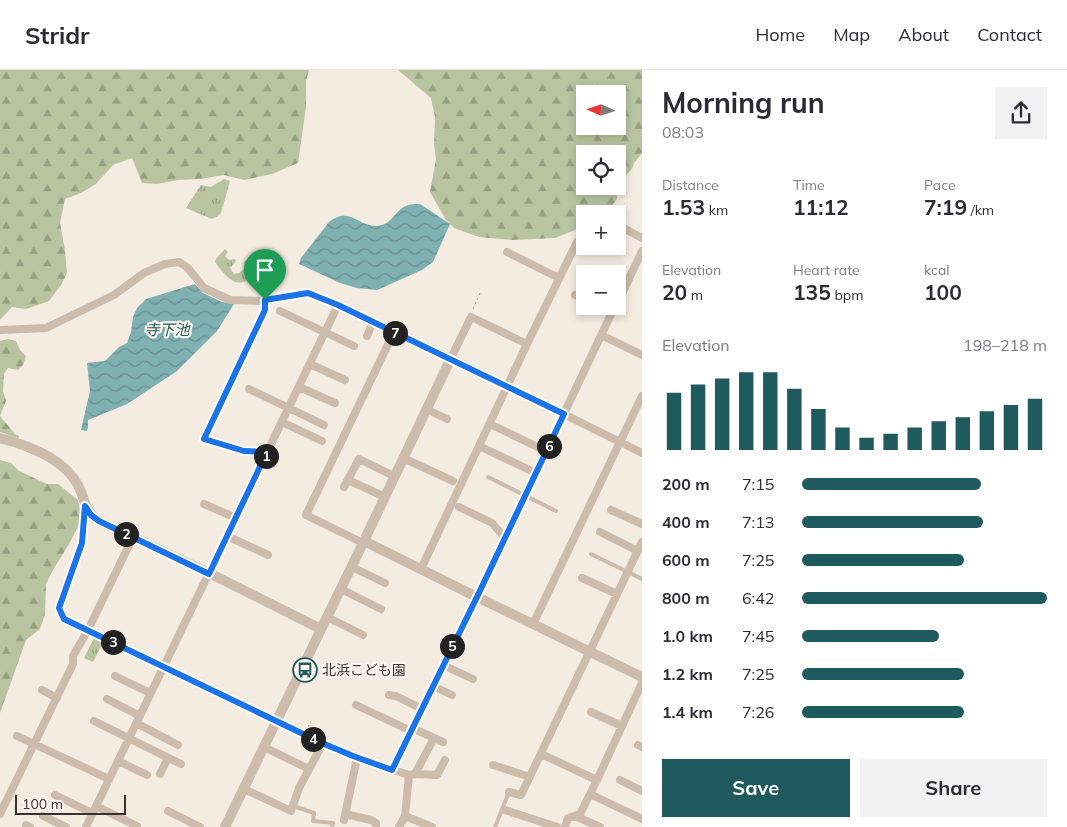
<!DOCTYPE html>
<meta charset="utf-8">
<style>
body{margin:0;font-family:Mulish,"Noto Sans JP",sans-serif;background:#f2f2f3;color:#2b2b33;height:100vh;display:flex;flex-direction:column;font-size:19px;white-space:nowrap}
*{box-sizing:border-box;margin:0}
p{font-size:16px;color:#7c7c81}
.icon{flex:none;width:28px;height:28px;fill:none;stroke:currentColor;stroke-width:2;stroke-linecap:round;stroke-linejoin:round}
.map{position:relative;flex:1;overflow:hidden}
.side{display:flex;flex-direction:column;background:#fff;width:425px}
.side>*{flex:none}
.needle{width:32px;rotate:273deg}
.fabs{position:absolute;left:576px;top:15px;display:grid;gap:10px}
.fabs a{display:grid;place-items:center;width:50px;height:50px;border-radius:0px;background:#fff;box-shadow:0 2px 8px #0003;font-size:25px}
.scale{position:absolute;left:15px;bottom:12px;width:111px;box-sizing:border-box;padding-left:5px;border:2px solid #3b302b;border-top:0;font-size:14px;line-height:18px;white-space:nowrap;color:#3b302b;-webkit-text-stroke:4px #fbf5ee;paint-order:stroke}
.pin{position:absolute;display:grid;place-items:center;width:42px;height:42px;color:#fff;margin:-51px -21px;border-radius:50% 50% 50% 0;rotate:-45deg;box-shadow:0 0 5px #0007}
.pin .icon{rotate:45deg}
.km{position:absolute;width:25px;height:25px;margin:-12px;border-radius:50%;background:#222;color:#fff;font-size:14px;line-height:25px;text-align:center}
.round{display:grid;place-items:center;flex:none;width:52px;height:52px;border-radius:0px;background:#f2f2f3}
.headline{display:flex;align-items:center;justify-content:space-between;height:85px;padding:0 20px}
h1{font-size:28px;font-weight:700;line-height:38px}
.stats{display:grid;grid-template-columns:repeat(3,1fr);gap:8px;height:85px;padding:5px 20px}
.stats div{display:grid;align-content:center}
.stats b{font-size:21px;font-weight:700}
.stats small{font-size:14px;font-weight:400}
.stats p{font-size:14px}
.chart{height:140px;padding:10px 20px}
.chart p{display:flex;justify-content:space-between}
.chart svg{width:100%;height:90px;margin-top:5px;stroke:#1f5a5e;stroke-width:6}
.cta{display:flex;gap:10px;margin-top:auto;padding:10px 20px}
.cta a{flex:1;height:58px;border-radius:0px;background:#1f5a5e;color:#fff;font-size:20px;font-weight:700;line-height:58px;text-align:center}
.cta a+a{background:#f2f2f3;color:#2b2b33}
ul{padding:0 20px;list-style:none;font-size:16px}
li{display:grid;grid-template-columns:80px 60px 1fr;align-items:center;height:38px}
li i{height:12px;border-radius:6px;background:#1f5a5e}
header{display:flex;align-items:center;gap:30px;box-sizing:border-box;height:70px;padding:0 25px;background:#fff;border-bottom:1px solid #e1e1e2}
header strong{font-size:24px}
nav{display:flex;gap:28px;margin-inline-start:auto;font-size:18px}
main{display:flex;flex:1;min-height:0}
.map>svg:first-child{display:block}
.grass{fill:url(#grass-tufts)}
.forest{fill:url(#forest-firs);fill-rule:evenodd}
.water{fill:url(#water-waves)}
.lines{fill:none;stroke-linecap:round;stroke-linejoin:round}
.path{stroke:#b9a596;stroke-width:1;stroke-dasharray:2.5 2.5;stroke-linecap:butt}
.service{stroke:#cdbbac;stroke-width:4}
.minor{stroke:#cdbbac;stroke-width:8}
.tertiary{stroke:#cdbbac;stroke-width:10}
.route-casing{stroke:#fff;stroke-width:10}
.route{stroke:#1a73e8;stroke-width:6}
.labels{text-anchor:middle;stroke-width:4.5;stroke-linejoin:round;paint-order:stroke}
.poi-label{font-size:14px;fill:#3b302b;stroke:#fbf5ee;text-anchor:start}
.water-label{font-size:15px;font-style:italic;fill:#1f5a5e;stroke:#fbf5ee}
</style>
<header>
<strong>Stridr</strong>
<nav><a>Home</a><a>Map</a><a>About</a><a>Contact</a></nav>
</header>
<main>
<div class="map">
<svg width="642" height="757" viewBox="0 0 642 757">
<defs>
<pattern id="grass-tufts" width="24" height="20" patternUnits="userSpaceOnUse" patternTransform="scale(1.25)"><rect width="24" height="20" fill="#b8c4a0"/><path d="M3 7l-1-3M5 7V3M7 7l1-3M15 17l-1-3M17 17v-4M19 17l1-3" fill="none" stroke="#97a083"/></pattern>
<pattern id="forest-firs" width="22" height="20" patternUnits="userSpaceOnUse" patternTransform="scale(1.25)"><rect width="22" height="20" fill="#b8c4a0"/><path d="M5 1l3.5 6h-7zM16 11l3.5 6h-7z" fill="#97a083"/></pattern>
<pattern id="water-waves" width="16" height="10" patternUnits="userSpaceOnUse" patternTransform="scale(1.25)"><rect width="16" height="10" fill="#7fb0b2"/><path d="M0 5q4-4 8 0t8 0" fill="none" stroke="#699091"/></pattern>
</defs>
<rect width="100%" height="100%" fill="#f4ebe1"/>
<path class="grass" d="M224,109L230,111L221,143L218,146L212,149L186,138L201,115L211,117Z
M225,179L228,182L225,186L229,190L235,189L236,191L230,198L234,204L239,203L244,199V192L256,182C259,189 257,193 262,200C239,220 232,215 215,192L216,189Z
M95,566L104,571L93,592L84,588Z"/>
<path class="forest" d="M0,0H309L306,11V37L298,93L272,104L244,110L224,105L200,109L178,110L157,114L142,113L132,88L113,95L96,114L81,123L65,129L60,153L65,180L67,203L61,215L49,231L26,239L12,237L0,250Z
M398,0H642V83L634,93L632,99L618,114L617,129L606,144H585V156L555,168L513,170L479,167L454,158L446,150L430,122L436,89L434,74L435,47L431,28ZM585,24H618V56H585ZM585,84H618V116H585Z
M8,269L16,271L20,280L26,286L23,295L18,300L8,298L4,304L3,321L6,331L0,346L15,364L19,366L18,368L0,362V271Z
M0,390L11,393L19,401L47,414H58L78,430L82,449L69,474L53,500L46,514L45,544L40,559L26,570L0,643Z"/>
<path class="water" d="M420,134L450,154L433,192L422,200L377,220L357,218L340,213L299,194L301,188L329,152C350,136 357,156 376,156C392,156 394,140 408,135C411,134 416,134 420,134Z
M195,214L203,223L222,232L234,234L217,261L177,301L127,334L88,350V357L87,361L81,360L90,321L87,293L105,291L119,277L127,273L131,262L133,247L137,238L146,229Z"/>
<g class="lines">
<path class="path" d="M473,239L481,221
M308,657L311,651"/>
<path class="service" d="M488,407L556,441
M591,484L642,509
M293,736L314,743L313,751L333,753L332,757
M495,757L509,722"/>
<path class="minor" d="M618,155L642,168
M507,182L559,208
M585,199L596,204
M575,225L585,230
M265,231V241L204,369L244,381L267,382
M618,232L642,181
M598,236L612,243
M280,241L354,276
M0,260L46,258L114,225L144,203L165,194L179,192L188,198L204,218L230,230L265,231L307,223L338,235L451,288L642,383
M601,265L642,285
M367,266L373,252
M451,288L471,247L527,274
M310,294L345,310
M299,317L335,333
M249,319L324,355
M426,339L447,349
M282,352L322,371
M492,355L546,381
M481,377L536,403
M403,388L453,411
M348,410L385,427
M344,417L359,389L394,406
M204,434L236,448
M85,436L82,473L59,538L64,549L323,673L353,686L409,705L405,746L399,757
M459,437L492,453L505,468
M611,440L642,454
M600,462L638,481
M227,466L268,485
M363,473L306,445L394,262
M352,497L385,513
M421,499L527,274L577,172
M582,508L617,524
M341,519L381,539
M327,547L363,565
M533,554L642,326
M443,595L473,609
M115,606L150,623
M433,616L452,625
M42,620L57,628
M389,625L396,626L422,639
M107,629L140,646
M356,635L411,661
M591,642L622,656
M94,651L181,694
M136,653L178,675
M412,658L443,672
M17,666L109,709
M638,675L642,677
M264,677L309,699
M541,684L597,710
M118,691L147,705
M493,695L530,707
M392,700L477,527L615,236
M160,704L168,688
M415,704L434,668
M409,705L415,704L437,705L445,690
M620,710L642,721
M244,719L291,741L299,718L323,673
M509,722L521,725L642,472
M590,724L642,749
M55,725L92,743
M96,736L137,756
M505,740L557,757
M168,741L200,757
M0,744L73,594V586L88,560L133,467
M345,744L371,750L376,753V757
M43,746L66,757
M405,746L432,757
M575,746L600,757
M344,750L357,688
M26,755L30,757
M86,757L209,503L338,235
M565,757L568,748L580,744L597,710L642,613"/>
<path class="tertiary" d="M0,368C28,375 64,389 78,415C86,430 83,439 99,451L209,503L321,559
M364,471L477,527L642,607
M225,757L363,473L451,288"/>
</g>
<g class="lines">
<g class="route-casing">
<path id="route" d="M308,223L338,235L564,344L477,527L392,700L353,686L322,673L64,549L59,538L82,473L85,436L91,445L99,451L209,504L267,382L244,381L204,369L265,240V230Z"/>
</g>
<use href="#route" class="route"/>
</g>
<defs>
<g id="bus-ring" transform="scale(1.25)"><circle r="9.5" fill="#fbf5ee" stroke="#1f5a5e" stroke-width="1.5"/><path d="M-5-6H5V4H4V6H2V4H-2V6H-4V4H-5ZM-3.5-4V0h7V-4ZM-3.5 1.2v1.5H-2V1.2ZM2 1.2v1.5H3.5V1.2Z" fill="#1f5a5e"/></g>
</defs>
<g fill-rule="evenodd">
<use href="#bus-ring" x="305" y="600"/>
</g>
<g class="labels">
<g class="poi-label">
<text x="322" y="605">北浜こども園</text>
</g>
<g class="water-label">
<text x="167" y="265">寺下池</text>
</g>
</g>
</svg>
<div class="fabs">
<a><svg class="needle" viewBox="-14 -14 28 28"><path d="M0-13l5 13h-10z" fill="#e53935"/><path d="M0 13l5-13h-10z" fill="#7c7c81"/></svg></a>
<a><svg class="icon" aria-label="locate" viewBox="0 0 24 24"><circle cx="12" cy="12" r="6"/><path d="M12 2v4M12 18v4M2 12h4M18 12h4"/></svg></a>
<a>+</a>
<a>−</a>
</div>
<div class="scale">100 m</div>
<div class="pin" style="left:265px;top:230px;background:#1e9e55"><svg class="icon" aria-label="arrive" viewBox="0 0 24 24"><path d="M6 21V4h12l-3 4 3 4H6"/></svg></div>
<b class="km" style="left:266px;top:386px">1</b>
<b class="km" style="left:126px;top:464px">2</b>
<b class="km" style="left:113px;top:572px">3</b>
<b class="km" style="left:313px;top:669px">4</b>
<b class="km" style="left:452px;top:576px">5</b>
<b class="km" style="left:549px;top:376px">6</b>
<b class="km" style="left:395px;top:263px">7</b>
</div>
<section class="side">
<div class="headline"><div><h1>Morning run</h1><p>08:03</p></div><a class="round"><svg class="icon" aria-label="share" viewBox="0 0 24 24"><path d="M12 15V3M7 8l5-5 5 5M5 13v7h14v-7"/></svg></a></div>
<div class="stats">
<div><p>Distance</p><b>1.53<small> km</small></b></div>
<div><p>Time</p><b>11:12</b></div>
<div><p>Pace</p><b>7:19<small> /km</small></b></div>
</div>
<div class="stats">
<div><p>Elevation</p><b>20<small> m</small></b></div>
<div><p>Heart rate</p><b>135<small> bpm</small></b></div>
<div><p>kcal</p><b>100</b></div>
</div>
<div class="chart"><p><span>Elevation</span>198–218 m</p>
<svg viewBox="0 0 160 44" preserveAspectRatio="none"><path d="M5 44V16M15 44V12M25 44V9M35 44V6M45 44V6M55 44V14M65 44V24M75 44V33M85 44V38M95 44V36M105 44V33M115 44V30M125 44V28M135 44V25M145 44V22M155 44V19"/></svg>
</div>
<ul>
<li><b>200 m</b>7:15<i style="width:73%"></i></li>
<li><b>400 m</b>7:13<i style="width:74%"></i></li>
<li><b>600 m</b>7:25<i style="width:66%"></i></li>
<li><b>800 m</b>6:42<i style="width:100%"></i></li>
<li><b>1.0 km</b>7:45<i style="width:56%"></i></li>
<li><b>1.2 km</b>7:25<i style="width:66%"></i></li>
<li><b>1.4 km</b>7:26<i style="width:66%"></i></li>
</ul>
<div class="cta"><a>Save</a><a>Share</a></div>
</section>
</main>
